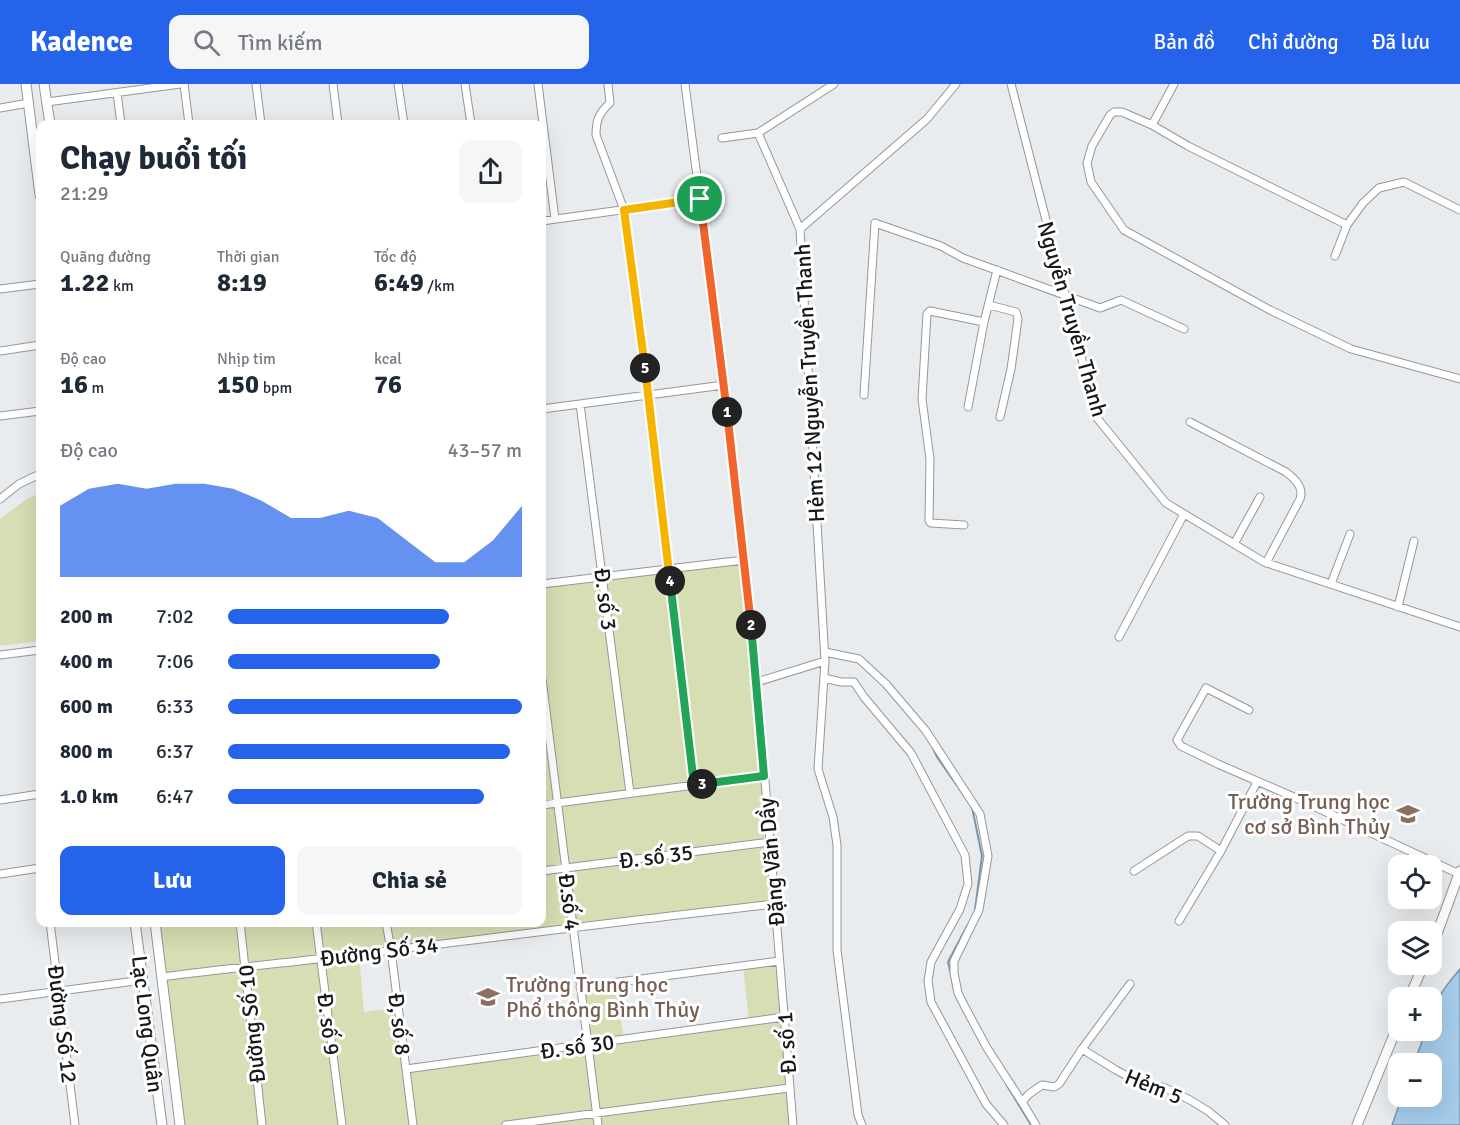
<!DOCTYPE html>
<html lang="vi">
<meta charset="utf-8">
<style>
body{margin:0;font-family:Signika,sans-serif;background:#f6f6f7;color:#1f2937;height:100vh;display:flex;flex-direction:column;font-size:22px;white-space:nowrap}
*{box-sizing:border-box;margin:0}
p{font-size:20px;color:#747a83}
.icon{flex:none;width:33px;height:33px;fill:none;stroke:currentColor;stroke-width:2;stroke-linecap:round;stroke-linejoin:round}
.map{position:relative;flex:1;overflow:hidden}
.sheet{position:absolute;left:36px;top:36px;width:510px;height:807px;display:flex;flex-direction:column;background:#fff;border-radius:12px;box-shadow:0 6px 24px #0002}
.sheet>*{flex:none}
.controls{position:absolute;left:1388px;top:771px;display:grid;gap:12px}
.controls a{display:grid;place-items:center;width:54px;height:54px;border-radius:12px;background:#fff;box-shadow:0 6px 24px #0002;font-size:30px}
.pin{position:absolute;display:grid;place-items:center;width:51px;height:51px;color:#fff;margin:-26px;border:3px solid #fff;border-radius:50%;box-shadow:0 2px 6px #0007}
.km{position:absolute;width:30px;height:30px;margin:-15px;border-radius:50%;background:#222;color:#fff;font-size:16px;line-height:30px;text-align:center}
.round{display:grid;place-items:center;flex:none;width:63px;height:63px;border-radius:12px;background:#f6f6f7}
.summary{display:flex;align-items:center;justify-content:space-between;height:102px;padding:0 24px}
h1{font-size:33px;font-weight:700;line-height:45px}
.figures{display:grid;grid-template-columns:repeat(3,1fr);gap:9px;height:102px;padding:6px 24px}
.figures div{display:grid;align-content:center}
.figures b{font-size:26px;font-weight:700}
.figures small{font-size:16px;font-weight:400}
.figures p{font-size:16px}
.chart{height:168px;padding:12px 24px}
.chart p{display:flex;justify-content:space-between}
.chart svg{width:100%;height:108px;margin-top:6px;fill:#2563eb;opacity:.7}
.action{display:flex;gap:12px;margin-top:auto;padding:12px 24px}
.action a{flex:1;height:69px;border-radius:12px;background:#2563eb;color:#fff;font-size:24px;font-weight:700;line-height:69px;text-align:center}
.action a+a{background:#f6f6f7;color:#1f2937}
ul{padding:0 24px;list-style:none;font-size:20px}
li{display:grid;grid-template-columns:96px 72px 1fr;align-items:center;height:45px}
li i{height:15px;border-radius:8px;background:#2563eb}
header{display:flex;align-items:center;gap:36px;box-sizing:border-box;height:84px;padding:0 30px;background:#2563eb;color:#fff}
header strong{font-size:28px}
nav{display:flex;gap:33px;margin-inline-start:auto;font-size:21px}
.search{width:420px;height:54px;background:#f6f6f7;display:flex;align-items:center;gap:15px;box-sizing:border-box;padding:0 21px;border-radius:12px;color:#747a83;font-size:22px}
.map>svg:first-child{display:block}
.green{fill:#d8deb3}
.water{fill:#a4cceb;stroke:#7a96ac;stroke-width:1.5}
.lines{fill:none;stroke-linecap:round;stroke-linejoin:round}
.stream{stroke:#7a96ac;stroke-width:2}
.minor-casing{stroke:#94979a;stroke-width:9}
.major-casing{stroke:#94979a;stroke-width:11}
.minor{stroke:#fff;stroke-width:7}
.major{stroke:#fff;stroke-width:9}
.split-1-casing{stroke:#fff;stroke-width:12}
.split-2-casing{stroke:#fff;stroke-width:12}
.split-3-casing{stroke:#fff;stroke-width:12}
.split-4-casing{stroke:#fff;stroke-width:12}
.split-5-casing{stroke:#fff;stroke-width:12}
.split-6-casing{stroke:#fff;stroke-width:12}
.split-1{stroke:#f0652b;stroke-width:8}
.split-2{stroke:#f0652b;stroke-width:8}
.split-3{stroke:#22a559;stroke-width:8}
.split-4{stroke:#22a559;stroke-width:8}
.split-5{stroke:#f5b400;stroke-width:8}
.split-6{stroke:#f5b400;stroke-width:8}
.labels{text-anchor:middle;stroke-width:6;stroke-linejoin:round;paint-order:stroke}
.street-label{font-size:22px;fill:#171819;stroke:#fff}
.education-label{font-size:22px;fill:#785e54;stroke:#fff;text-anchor:end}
</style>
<header>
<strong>Kadence</strong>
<div class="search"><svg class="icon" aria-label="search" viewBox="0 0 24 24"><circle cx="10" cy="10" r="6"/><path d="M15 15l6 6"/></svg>Tìm kiếm</div>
<nav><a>Bản đồ</a><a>Chỉ đường</a><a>Đã lưu</a></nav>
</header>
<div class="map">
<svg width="1460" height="1041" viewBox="0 0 1460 1041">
<rect width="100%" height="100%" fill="#e9ecef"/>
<path class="green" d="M40,408V557L0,562V435L24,417Z
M744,476L775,820L359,870L364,928L394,924L411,1028L406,985L587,960L580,903L615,899L624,955L749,937L743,882L779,877L793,1041H180L155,839L542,838V640L545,639L542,638V500Z"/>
<path class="water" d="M1460,885V1041H1392L1402,1013L1431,1012V980L1414,979L1426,947L1431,946C1431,919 1443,905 1460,885Z"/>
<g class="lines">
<path class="stream" d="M932,662L937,673L972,723L982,772L975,826
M956,912L948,878L967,842
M1006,1000L1031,1041"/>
<g class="minor-casing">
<path id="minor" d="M184,0L189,40
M256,0L261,40
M333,0L338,40
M398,0L404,40
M465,0L471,40
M538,0L555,135
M608,0L610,19C599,29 596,36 596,51L624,126L648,311L694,701
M685,0L724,301L757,598L793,1041
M1011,0L1097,334L1166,419L1264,478L1460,543
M117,9L121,40
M47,18L180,0
M0,24L29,19
M1152,41L1174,0
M722,54L758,49
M1460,126L1404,98L1379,104L1363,119L1347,141L1188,62L1152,41L1122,28H1114L1110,31L1092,62L1087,79L1091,98L1124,146L1270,226L1351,265L1460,295
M542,137L700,115
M800,145L927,35L956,0
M1335,172L1347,141
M0,205L40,200
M989,221L1016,228L1018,235L1011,285L1000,333
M0,267L40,261
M864,311L875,139L941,162L963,174L1100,224L1121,216L1184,245
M580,320L630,709
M968,323L984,238
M542,325L724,301
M0,332L40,327
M1190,338L1286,388C1295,395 1304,403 1300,415L1266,479
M0,415L19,400L40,390
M964,441L931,439L929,437L930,375L922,315L927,230L930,227L984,238L997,186
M1234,460L1260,413
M542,500L744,476
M1331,500L1350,450
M1398,523L1414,457
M1119,553L1184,430
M825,568L859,575L886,600L926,647L980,730L988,772L979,826L954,877V889L958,909L965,923L987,964L1022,1018
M0,571L40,566
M825,577L818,685L833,733L837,761V866L858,1031L862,1041
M824,594L841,598H854L864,613L911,669L965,771L968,800L960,825L931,878L928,897L931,918L986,1020L1004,1041
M542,595L598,1041
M757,598L825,577L800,145L758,49L834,0
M1249,626L1206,604L1177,656L1181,662L1218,680L1296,714L1459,790
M0,716L40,710
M542,721L764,692
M542,787L770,758
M1134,787L1188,752H1198L1221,767L1257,698
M0,790L40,784
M1179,837L1221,767
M50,838L75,1041
M240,838L262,1041
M316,838L342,1041
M386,838L391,866L413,1041
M162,893C228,884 295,878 361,870C499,853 637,835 775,820
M580,903L779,877
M0,915L143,896
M1082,965L1116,986L1152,1005L1163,1003L1190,1016L1208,1027L1225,1041
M406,985L784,933
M506,1041L789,1004
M1036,1041L1022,1018L1029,1010L1042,1001L1054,1003L1059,1000L1082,965L1130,900"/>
</g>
<g class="major-casing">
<path id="major" d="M26,0L40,111
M44,0L50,40
M135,838L162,1041
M155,838L180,1041
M1431,866L1460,787
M1409,914L1424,880
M1357,1041L1398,941"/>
</g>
<use href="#minor" class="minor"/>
<use href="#major" class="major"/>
</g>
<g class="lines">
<g class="split-1-casing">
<path id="split-1" d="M700,115L727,328"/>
</g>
<g class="split-2-casing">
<path id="split-2" d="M727,328L751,541"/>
</g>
<g class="split-3-casing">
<path id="split-3" d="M702,700L764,692L751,541"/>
</g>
<g class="split-4-casing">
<path id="split-4" d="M670,497L694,701L702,700"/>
</g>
<g class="split-5-casing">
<path id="split-5" d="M645,284L670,497"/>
</g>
<g class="split-6-casing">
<path id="split-6" d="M645,284L624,126L700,115"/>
</g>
<use href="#split-1" class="split-1"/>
<use href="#split-2" class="split-2"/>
<use href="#split-3" class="split-3"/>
<use href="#split-4" class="split-4"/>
<use href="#split-5" class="split-5"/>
<use href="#split-6" class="split-6"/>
</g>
<defs>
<g id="school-bare" transform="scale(1.8)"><path d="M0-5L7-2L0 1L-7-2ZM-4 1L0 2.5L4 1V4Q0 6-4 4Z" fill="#8d6e63" stroke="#fff" stroke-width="2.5" paint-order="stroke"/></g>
</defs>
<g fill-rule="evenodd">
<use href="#school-bare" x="1408" y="730"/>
<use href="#school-bare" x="488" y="913"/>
</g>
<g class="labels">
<g class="street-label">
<text transform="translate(1073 235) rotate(74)" y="8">Nguyễn Truyền Thanh</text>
<text transform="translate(809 299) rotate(-93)" y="8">Hẻm 12 Nguyễn Truyền Thanh</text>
<text transform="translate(606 515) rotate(83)" y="8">Đ. số 3</text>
<text transform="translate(656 772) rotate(-7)" y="8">Đ. số 35</text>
<text transform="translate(771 778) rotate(-95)" y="8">Đặng Văn Dầy</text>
<text transform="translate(570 818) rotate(83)" y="8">Đ.số 4</text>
<text transform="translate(379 867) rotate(-7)" y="8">Đường Số 34</text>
<text transform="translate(63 940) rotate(83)" y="8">Đường Số 12</text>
<text transform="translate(148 940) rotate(83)" y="8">Lạc Long Quân</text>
<text transform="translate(251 940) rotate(-96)" y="8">Đường Số 10</text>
<text transform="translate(329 940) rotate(83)" y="8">Đ. số 9</text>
<text transform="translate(400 940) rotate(83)" y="8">Đ, số 8</text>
<text transform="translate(786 959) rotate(-94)" y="8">Đ. số 1</text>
<text transform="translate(577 962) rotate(-8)" y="8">Đ. số 30</text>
<text transform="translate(1154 1002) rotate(22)" y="8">Hẻm 5</text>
</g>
<g class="education-label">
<text x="1390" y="725">Trường Trung học<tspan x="1390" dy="25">cơ sở Bình Thủy</tspan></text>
<text x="506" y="908" text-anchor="start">Trường Trung học<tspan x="506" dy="25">Phổ thông Bình Thủy</tspan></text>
</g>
</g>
</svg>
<div class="controls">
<a><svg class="icon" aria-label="locate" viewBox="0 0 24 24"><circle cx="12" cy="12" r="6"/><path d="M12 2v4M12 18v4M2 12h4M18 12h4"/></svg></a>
<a><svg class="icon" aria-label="layers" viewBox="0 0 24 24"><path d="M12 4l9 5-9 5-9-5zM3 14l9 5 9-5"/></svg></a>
<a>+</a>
<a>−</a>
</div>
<div class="pin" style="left:700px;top:115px;background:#1e9e55"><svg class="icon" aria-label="arrive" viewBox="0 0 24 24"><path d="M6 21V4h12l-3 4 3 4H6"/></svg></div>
<b class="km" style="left:727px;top:328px">1</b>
<b class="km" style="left:751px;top:541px">2</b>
<b class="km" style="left:702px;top:700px">3</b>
<b class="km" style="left:670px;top:497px">4</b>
<b class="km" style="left:645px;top:284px">5</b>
<section class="sheet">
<div class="summary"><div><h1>Chạy buổi tối</h1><p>21:29</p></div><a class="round"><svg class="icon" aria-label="share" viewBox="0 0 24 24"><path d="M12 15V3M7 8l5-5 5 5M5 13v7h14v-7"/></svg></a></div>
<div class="figures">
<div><p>Quãng đường</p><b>1.22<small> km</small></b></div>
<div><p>Thời gian</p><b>8:19</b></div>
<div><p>Tốc độ</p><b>6:49<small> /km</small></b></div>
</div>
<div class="figures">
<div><p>Độ cao</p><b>16<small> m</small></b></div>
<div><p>Nhịp tim</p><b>150<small> bpm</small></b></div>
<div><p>kcal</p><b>76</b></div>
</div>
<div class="chart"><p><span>Độ cao</span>43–57 m</p>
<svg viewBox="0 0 160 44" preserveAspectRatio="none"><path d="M0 44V15L10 8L20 6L30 8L40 6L50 6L60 8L70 13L80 20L90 20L100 17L110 20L120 29L130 38L140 38L150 29L160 15V44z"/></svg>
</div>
<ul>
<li><b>200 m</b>7:02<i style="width:75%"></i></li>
<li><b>400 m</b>7:06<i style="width:72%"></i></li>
<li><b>600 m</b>6:33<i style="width:100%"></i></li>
<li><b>800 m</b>6:37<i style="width:96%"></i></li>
<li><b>1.0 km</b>6:47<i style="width:87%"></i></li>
</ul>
<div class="action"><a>Lưu</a><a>Chia sẻ</a></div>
</section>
</div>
